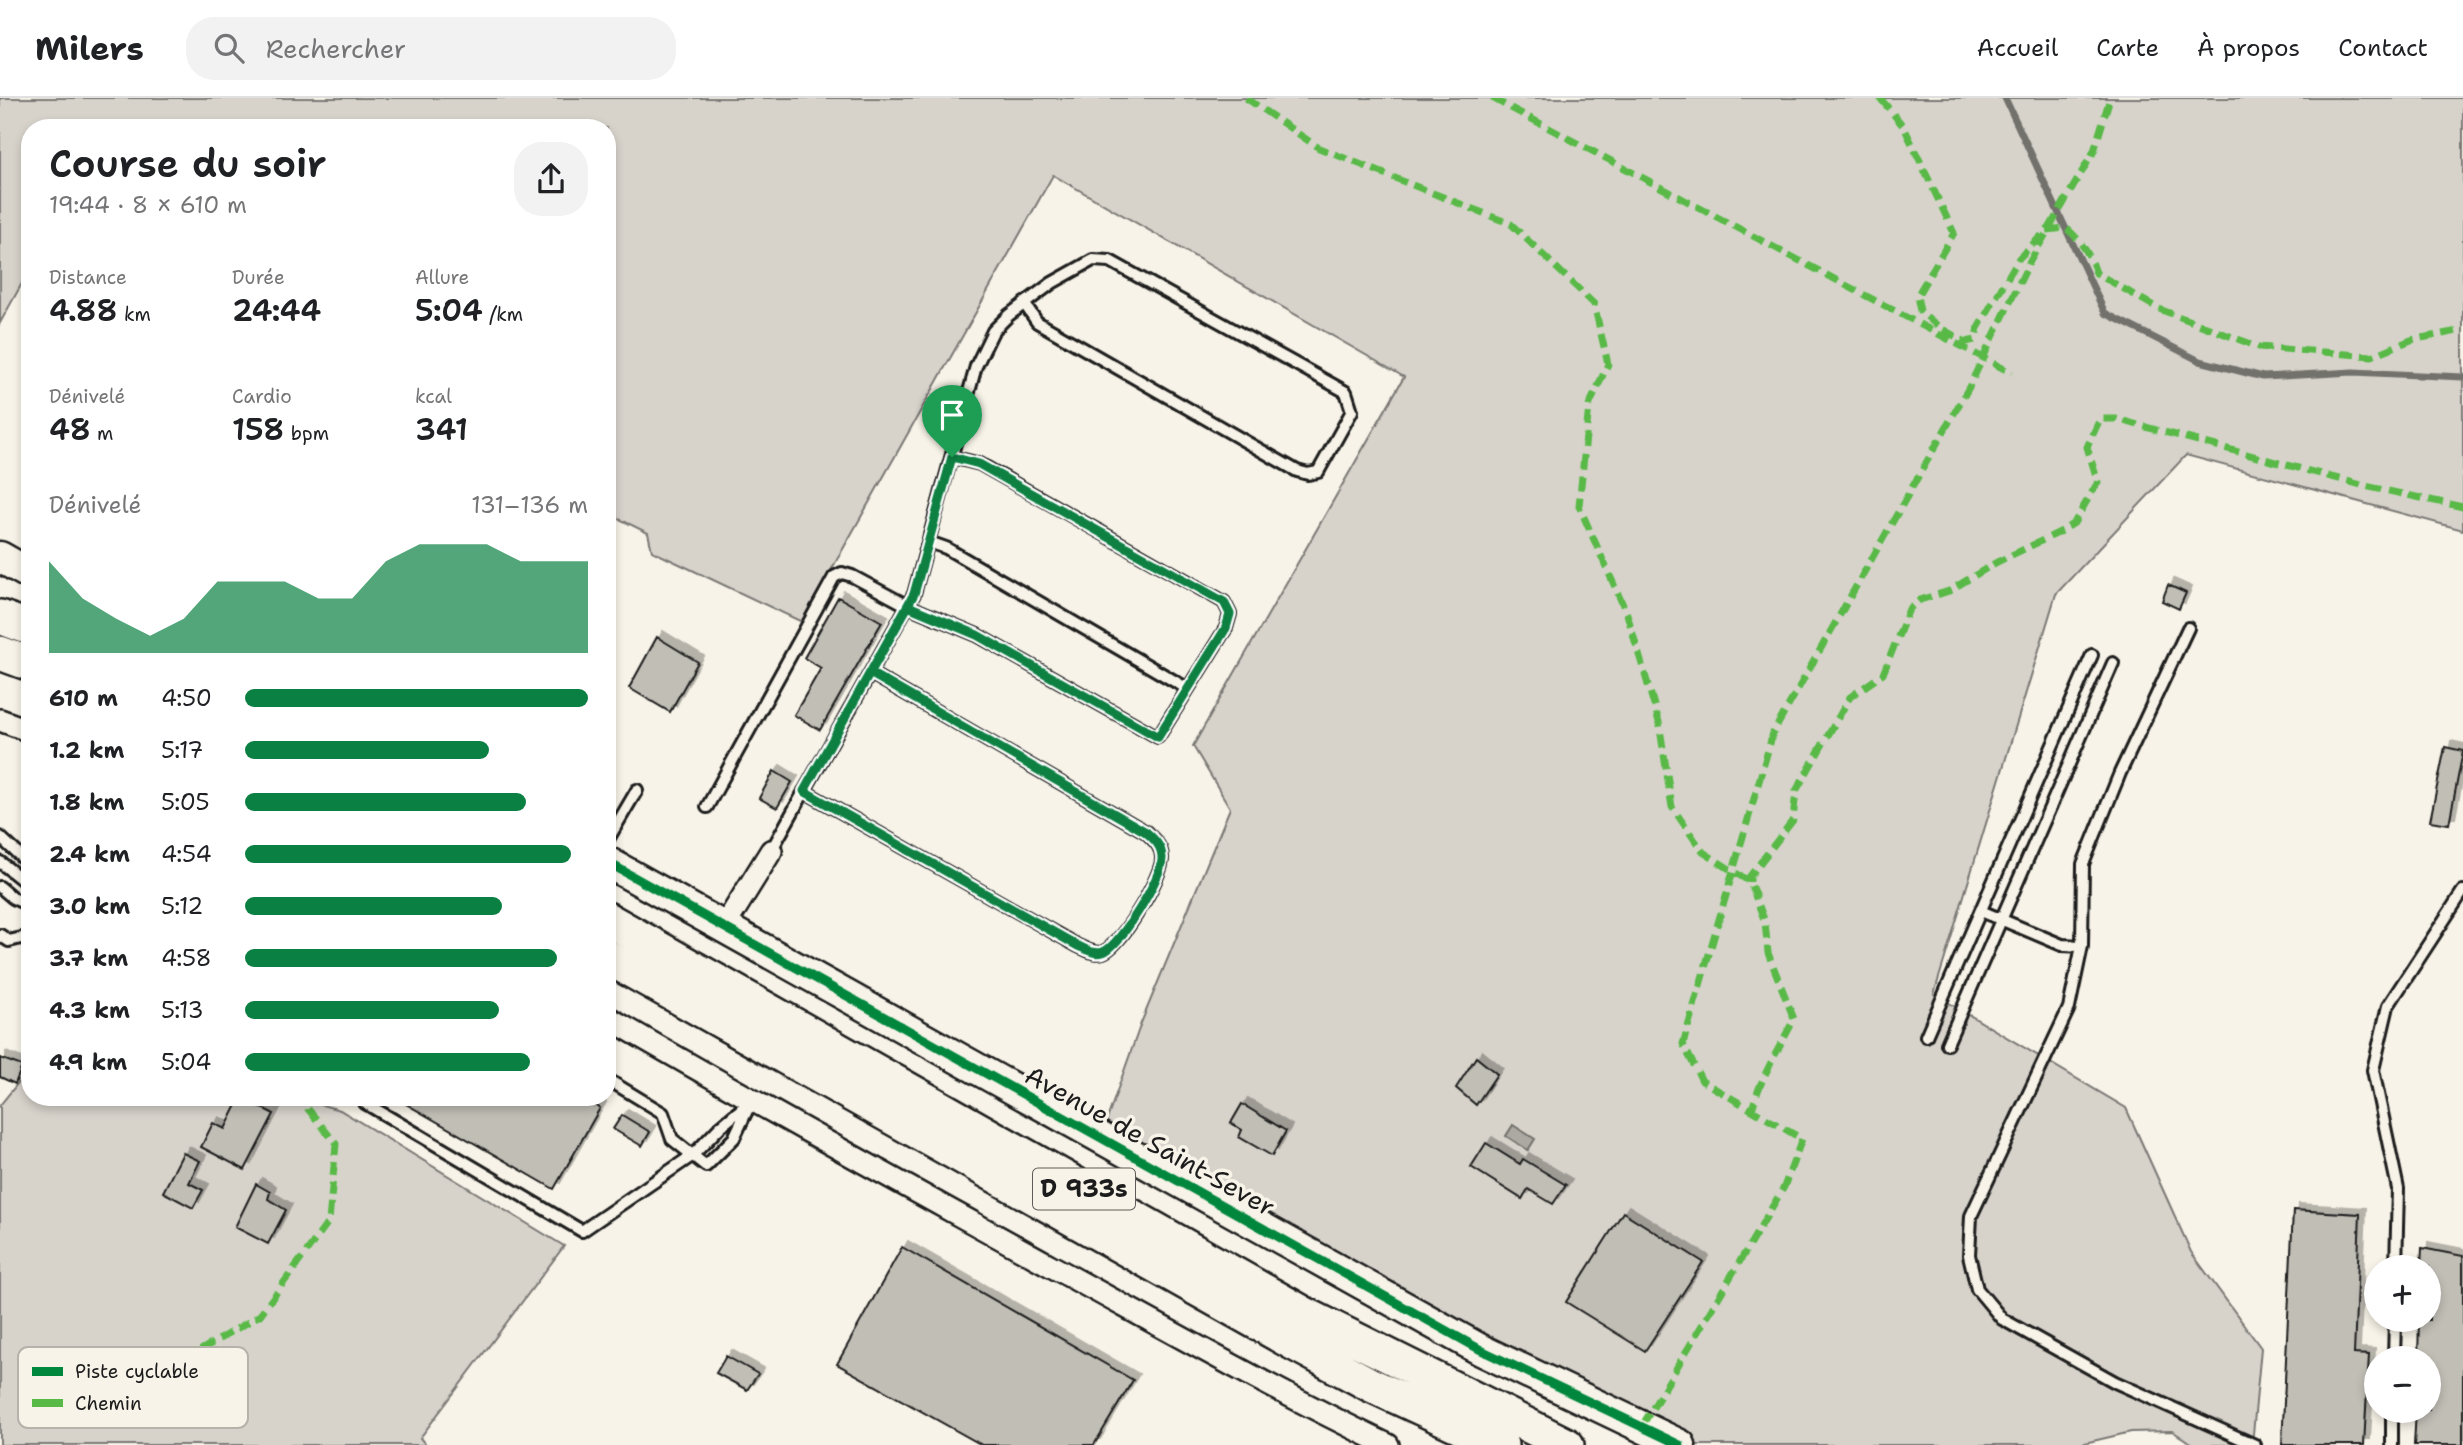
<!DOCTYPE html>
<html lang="fr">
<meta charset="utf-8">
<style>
body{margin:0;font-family:"Shantell Sans",sans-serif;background:#f2f2f2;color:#202124;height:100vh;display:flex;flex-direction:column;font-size:26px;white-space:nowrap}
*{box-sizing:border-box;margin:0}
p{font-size:23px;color:#757577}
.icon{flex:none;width:38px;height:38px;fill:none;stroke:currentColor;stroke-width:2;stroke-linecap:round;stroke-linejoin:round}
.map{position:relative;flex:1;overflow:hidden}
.side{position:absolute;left:21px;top:21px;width:595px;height:987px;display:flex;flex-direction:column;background:#fff;border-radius:28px;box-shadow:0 4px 10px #0003}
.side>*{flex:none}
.controls{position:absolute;left:2364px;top:1157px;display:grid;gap:14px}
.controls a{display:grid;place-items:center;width:77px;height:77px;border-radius:50%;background:#fff;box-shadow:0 4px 10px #0003;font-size:35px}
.pin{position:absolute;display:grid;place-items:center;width:60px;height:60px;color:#fff;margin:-72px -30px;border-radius:50% 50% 50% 0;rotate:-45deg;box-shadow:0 0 7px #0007}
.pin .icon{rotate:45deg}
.round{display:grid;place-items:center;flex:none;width:74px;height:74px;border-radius:28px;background:#f2f2f2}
.head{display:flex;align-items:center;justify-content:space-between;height:119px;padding:0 28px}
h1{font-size:38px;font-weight:600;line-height:52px}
.figures{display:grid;grid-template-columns:repeat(3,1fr);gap:10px;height:119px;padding:7px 28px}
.figures div{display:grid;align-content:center}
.figures b{font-size:30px;font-weight:600}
.figures small{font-size:19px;font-weight:400}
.figures p{font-size:19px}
.chart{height:196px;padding:14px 28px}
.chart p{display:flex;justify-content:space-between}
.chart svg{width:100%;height:126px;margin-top:7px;fill:#0b8043;opacity:.7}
ul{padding:0 28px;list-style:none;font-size:23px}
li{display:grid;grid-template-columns:112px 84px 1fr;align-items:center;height:52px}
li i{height:18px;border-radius:9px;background:#0b8043}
header{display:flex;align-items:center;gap:42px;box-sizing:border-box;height:98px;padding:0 35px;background:#fff;border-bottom:2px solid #e0e0e0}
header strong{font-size:33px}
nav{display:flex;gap:38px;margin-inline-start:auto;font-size:24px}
.search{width:490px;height:63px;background:#f2f2f2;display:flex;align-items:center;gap:18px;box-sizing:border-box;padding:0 24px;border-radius:28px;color:#757577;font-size:26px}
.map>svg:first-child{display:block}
.green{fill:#d7d3cb;stroke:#7a7874;stroke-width:2}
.water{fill:#aca9a2;stroke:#72716c;stroke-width:2}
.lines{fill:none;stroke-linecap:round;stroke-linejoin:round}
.stream{stroke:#72716c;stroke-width:7}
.building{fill:#c0beb5;stroke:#1c1c1c;stroke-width:2;filter:url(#shadow)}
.lane-casing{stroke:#1c1c1c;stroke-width:16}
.street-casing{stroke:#1c1c1c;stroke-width:26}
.secondary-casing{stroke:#1c1c1c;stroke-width:35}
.primary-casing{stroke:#1c1c1c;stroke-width:38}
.lane{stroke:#f7f3e8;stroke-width:10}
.street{stroke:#f7f3e8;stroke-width:21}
.secondary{stroke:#f7f3e8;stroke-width:30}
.primary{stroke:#f7f3e8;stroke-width:33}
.quiet{stroke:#58b947;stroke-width:7;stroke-dasharray:14 7;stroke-linecap:butt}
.cycleway-casing{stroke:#f7f3e8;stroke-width:13}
.cycleway{stroke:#00873e;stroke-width:9}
.route-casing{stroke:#fff;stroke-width:14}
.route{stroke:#0b8043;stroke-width:9}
.labels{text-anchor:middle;stroke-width:7;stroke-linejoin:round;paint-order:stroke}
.shield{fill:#f7f3e8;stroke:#5e5c59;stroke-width:2}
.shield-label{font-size:24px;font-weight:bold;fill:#1c1c1c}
.street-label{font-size:26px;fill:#1c1c1c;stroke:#f7f3e8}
.key{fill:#f7f3e8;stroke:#b5b2ab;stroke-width:2}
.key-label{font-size:19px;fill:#1c1c1c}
</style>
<header>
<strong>Milers</strong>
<div class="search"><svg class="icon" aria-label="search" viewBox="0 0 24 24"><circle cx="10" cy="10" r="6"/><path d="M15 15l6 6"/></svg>Rechercher</div>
<nav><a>Accueil</a><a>Carte</a><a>À propos</a><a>Contact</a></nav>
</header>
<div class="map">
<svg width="2463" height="1347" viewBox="0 0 2463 1347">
<defs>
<filter id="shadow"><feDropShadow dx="6" dy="-6" stdDeviation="0" flood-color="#0004"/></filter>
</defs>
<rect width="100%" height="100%" fill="#f7f3e8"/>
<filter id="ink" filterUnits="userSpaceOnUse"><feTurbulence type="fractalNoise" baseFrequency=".0143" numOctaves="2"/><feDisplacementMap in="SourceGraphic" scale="14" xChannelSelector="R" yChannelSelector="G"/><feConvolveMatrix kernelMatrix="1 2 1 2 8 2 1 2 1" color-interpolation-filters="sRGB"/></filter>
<g filter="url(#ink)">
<path class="green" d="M0,0H2463V432L2186,357L2056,496L1934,896L2126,1010L2191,1154L2261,1250L2252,1347H2194L2172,1333L2131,1334L2076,1347H1675L1104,1030L1141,925L1230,710L1193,648L1404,279L1053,77L802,524L652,453L648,435L607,415V30H30V171L0,225Z
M30,970V999H293L340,1012L564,1148L420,1340L426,1347H0V1007Z"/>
<path class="water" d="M1513,1027L1535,1041L1528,1052L1506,1038Z"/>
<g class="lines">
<path class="stream" d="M2005,0L2105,215L2200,263L2263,279L2353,274L2463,279"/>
</g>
<path class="building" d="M2168,487L2186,495L2179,511L2162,503Z
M838,499L882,524L820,632L794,617L821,570L804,560Z
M657,539L698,564L670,614L629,590Z
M2445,649L2463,653L2449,726L2430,723Z
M774,673L792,684L777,710L759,700Z
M1476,959L1497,976L1476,1007L1456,990Z
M0,960L22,968L15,986L0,979Z
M241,999L274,1016L245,1072L201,1049L213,1025L225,1031Z
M394,999H581L600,1010L554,1091Z
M1242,1006L1286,1033L1272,1058L1239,1039L1242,1032L1231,1025Z
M622,1017L650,1034L642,1048L613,1031Z
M1486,1045L1520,1066L1523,1061L1566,1087L1553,1106L1528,1091L1522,1101L1471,1069Z
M183,1055L200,1063L189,1085L203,1092L193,1110L163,1094Z
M256,1086L270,1094L268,1101L286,1112L268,1146L235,1129Z
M2293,1112L2360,1116L2354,1256L2369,1257L2364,1347H2282Z
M1623,1114L1703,1164L1645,1253L1566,1204Z
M902,1149L1133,1282L1094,1347H982L837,1266Z
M2422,1150L2463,1158V1347H2414L2416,1312H2429V1260H2418L2419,1222H2429V1169H2421Z
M726,1258L758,1276L747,1292L716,1275Z"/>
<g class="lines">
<g class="lane-casing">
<path id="lane" d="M929,444L946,450L1188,591
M2188,530L2120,675L2083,766L2082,848L2069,910L1971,1118L1969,1157L1977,1191L2002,1221L2115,1284L2255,1347
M804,693L1078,848C1086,851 1094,857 1103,854C1120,849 1163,778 1162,760C1162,748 1154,742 1146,734L870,575
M707,709L834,479L842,475L852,478L908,508L977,537L1158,639L1226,530L1230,516L1224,504L980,366L952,359
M0,739L30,767
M607,743L637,692
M771,753L914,496L976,268L993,233L1009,217L1052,185L1093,162L1110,163L1346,294L1352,313L1318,374L1308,376L1297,373L1037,224L1024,205
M0,764L30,788
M0,789L13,800L30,808
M1981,813L2062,847L2082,848
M0,837L9,843L30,838
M1926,938L2092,557
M1947,946L2113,565
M607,981L663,1015L672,1041L706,1068L734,1040L750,1006
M365,1005L582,1133L693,1057L720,1029L751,1003
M2396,1169L2398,1091L2373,972L2388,908L2463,793
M2394,1260L2395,1222
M2392,1347V1312"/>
</g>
<g class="street-casing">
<path id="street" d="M0,622L30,633
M724,829L771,753
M607,919C754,1005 903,1086 1051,1168C1163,1229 1273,1292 1388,1347"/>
</g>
<g class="secondary-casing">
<path id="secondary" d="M0,459L30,476
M607,764L1481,1252L1680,1347"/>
</g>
<g class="primary-casing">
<path id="primary" d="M0,519L30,530
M0,555L30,566
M607,821L1305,1216L1567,1347
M607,859L1293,1245L1371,1287L1501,1347"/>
</g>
<use href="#lane" class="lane"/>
<use href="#street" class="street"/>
<use href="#secondary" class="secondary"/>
<use href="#primary" class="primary"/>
<path class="quiet" d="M1246,0L1319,50L1511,126L1594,206L1608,266L1589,308L1579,408L1627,516L1659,624L1672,709L1703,754L1750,784L1765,824L1768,855L1794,921C1779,951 1760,980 1752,1012
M1492,0L2012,275
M1880,0L1904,29L1954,135L1917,198L1920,213L1940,230L1966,244L1975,242L1978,230L2019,160L2047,132L2066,130C2080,141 2091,158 2096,175L2159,211L2259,249L2372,258L2411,242L2463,232
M1750,784V778L1793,722L1796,693L1850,599L1883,576L1909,511L1920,502L1949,493L1997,464L2062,433L2074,425L2098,384L2087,349L2100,321H2116L2365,388L2463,409
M74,1327L260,1217L329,1123L336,1046L308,1011L306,999
M1642,1328L1784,1089L1802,1041L1702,983L1683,946L1773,635L1969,289L2029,165L2094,53L2110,0"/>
<g class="cycleway-casing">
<path id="cycleway" d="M607,764L1481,1252L1680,1347"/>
</g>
<use href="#cycleway" class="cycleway"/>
</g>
</g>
<g class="lines" filter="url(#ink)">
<g class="route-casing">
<path id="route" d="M952,359L914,496L804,693L1078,848C1086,851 1094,857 1103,854C1120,848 1163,778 1162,760C1162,748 1154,741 1146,734L870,575L908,508L977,537L1158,639L1226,530L1230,516L1224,504L979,366L952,359"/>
</g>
<use href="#route" class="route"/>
</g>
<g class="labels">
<rect class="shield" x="1033" y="1070.5" width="102" height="41" rx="5"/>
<g class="shield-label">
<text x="1084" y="1099">D 933s</text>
</g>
<g class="street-label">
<text transform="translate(1150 1043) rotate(29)" y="9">Avenue de Saint-Sever</text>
</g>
</g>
<rect x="18" y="1249" width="230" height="81" rx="10" class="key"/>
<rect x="32" y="1269" width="31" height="9" fill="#00873e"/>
<rect x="32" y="1301" width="31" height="8" fill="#58b947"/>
<g class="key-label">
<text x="75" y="1280">Piste cyclable</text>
<text x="75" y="1312">Chemin</text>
</g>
</svg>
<div class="controls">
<a>+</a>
<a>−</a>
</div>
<div class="pin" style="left:952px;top:359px;background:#1e9e55"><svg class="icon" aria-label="arrive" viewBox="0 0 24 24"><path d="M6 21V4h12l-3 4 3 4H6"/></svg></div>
<section class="side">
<div class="head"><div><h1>Course du soir</h1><p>19:44 · 8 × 610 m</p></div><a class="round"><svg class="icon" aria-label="share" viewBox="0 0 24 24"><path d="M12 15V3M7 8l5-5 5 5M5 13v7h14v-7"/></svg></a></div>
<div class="figures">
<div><p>Distance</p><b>4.88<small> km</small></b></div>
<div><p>Durée</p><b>24:44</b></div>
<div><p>Allure</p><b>5:04<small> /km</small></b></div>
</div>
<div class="figures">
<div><p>Dénivelé</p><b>48<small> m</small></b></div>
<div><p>Cardio</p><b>158<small> bpm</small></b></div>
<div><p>kcal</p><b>341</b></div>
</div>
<div class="chart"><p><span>Dénivelé</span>131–136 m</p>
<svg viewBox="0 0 160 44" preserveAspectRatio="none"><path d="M0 44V12L10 25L20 32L30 38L40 32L50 19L60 19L70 19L80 25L90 25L100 12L110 6L120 6L130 6L140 12L150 12L160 12V44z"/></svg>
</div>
<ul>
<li><b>610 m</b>4:50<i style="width:100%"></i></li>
<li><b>1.2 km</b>5:17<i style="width:71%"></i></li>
<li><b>1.8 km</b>5:05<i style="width:82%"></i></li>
<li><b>2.4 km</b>4:54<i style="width:95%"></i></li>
<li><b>3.0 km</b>5:12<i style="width:75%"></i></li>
<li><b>3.7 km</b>4:58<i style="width:91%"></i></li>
<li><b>4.3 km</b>5:13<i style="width:74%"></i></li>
<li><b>4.9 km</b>5:04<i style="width:83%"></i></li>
</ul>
</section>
</div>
